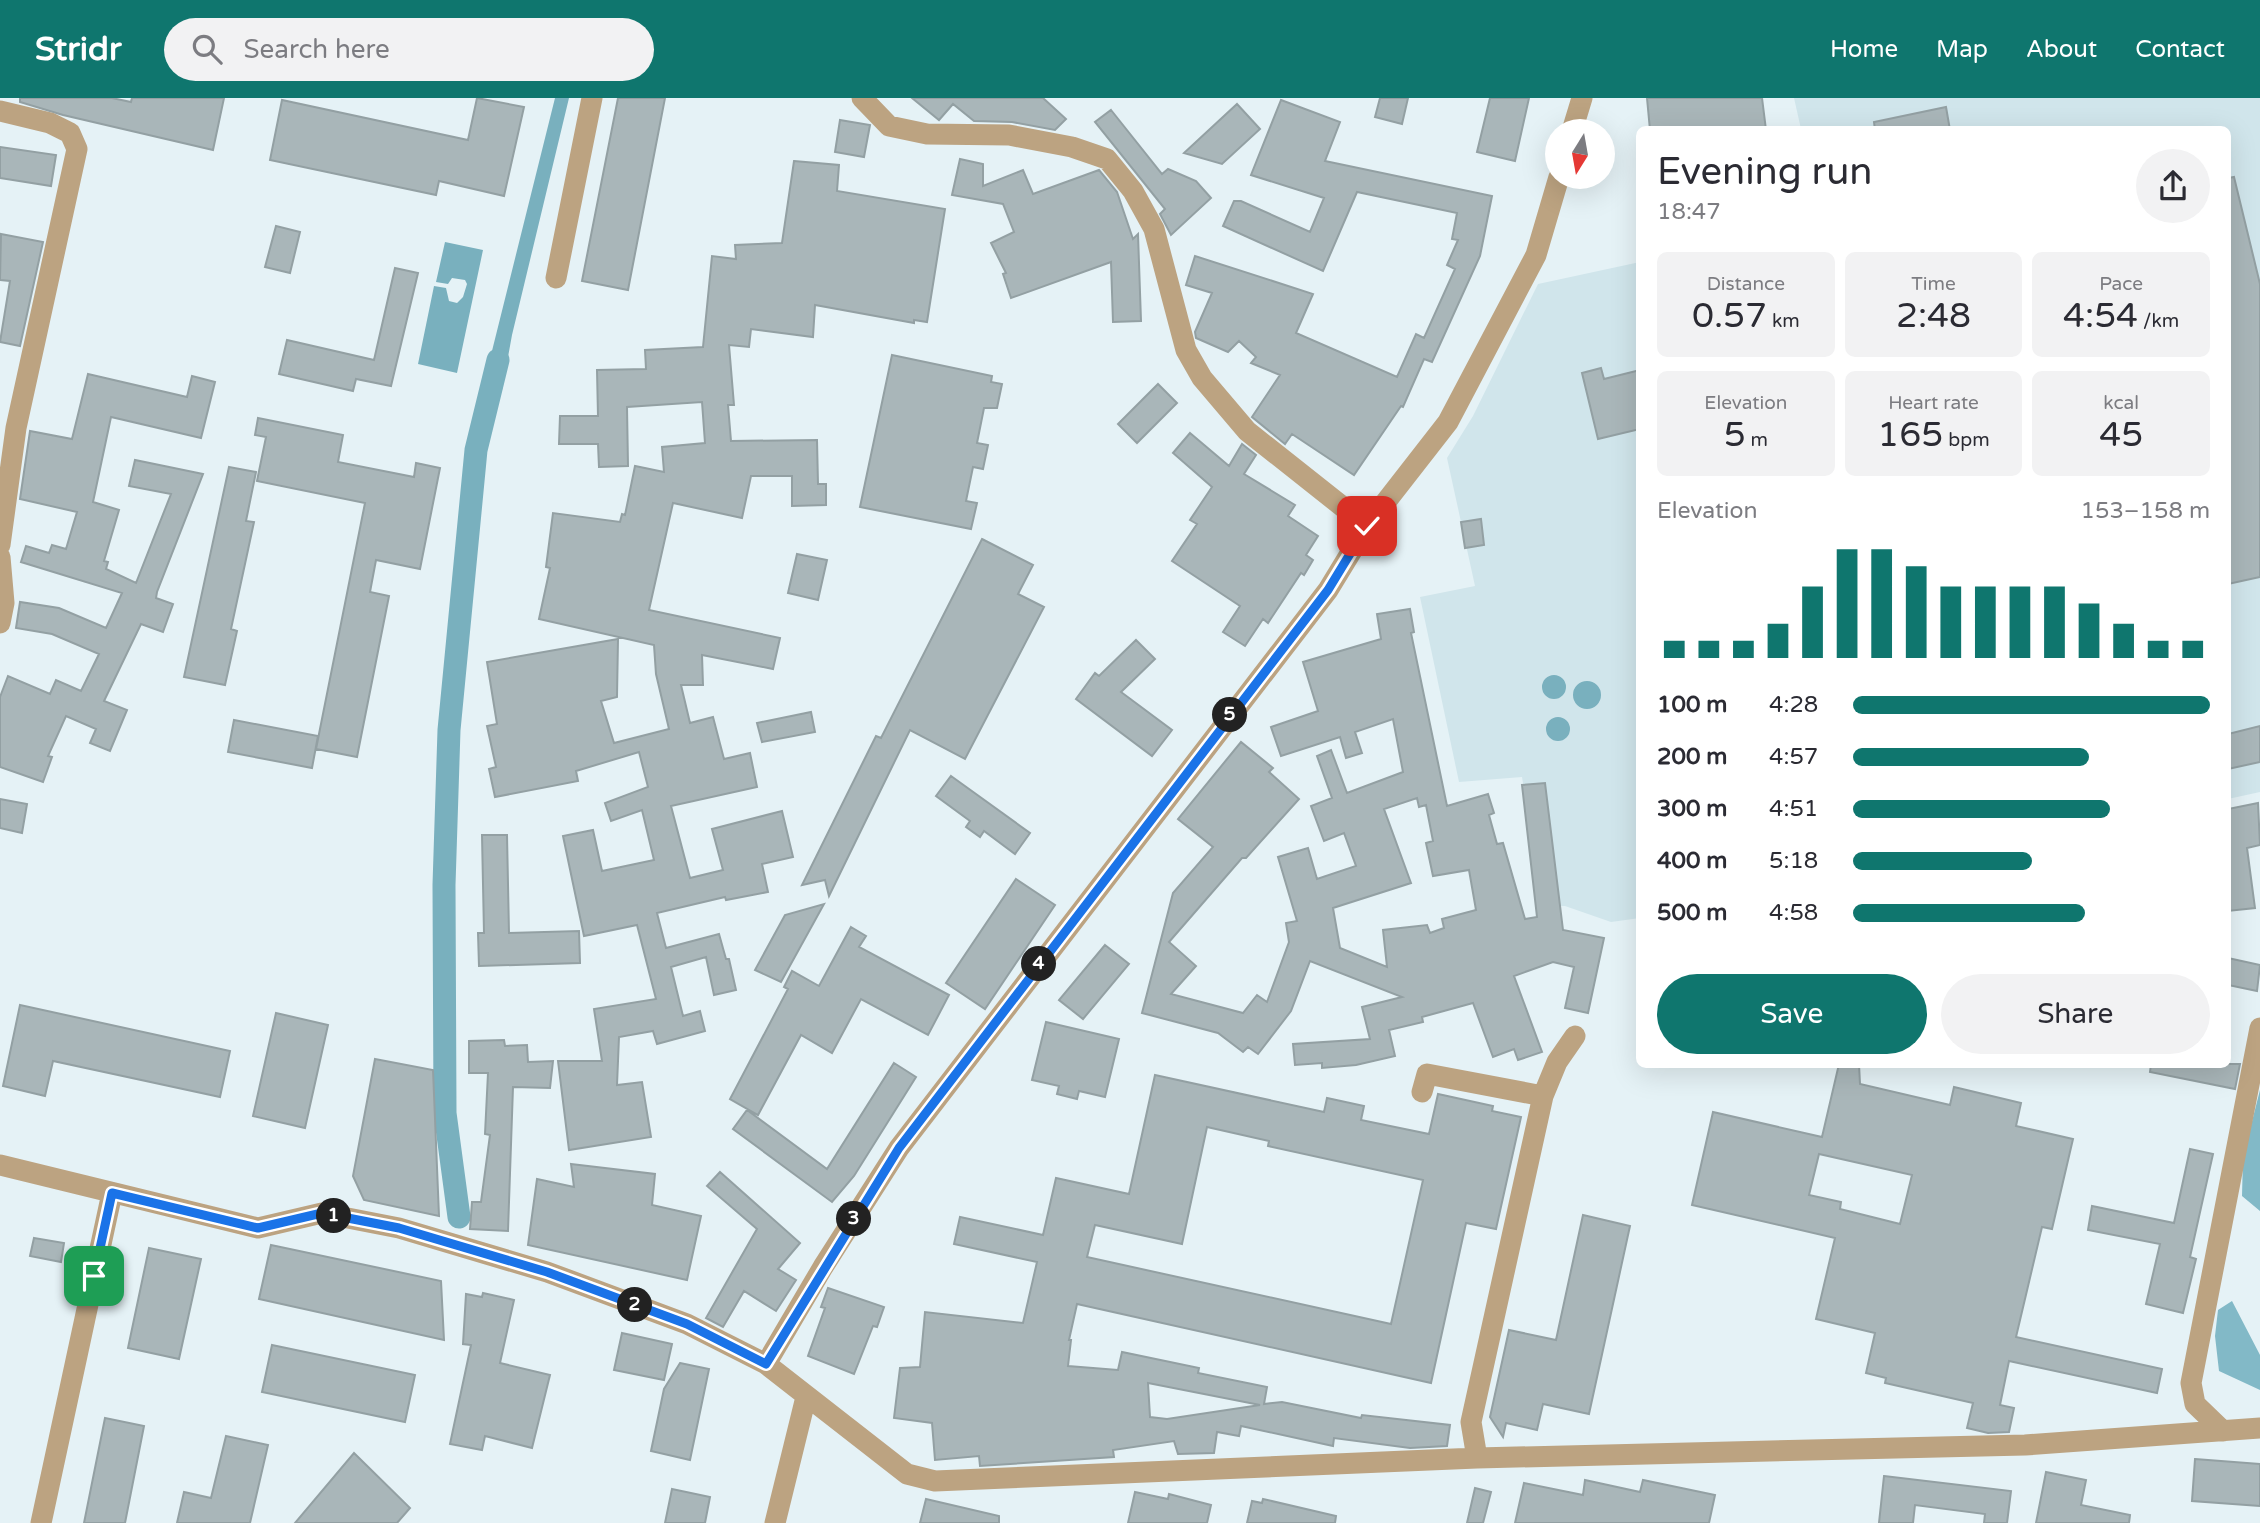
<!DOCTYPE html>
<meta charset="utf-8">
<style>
body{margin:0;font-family:"Varela Round",sans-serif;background:#f2f2f3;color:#2b2b33;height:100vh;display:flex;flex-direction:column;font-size:26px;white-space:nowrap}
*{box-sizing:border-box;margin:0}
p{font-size:23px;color:#7c7c81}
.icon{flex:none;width:38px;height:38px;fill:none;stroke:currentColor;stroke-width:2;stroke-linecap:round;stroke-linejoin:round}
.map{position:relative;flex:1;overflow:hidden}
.details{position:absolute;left:1636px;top:28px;width:595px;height:942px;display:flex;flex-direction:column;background:#fff;border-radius:10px;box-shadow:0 7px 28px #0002}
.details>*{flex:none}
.needle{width:46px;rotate:191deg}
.fabs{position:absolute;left:1545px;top:21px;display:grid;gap:14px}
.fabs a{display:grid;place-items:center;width:70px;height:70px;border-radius:50%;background:#fff;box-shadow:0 7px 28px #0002;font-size:35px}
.pin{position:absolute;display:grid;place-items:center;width:60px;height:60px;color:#fff;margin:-30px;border-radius:14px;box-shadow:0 4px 10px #0006}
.km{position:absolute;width:35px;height:35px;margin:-18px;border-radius:50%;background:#222;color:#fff;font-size:19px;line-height:35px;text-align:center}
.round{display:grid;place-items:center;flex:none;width:74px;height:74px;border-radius:37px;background:#f2f2f3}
.headline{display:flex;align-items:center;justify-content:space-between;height:119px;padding:0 21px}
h1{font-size:38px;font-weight:600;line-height:52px}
.stats{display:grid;grid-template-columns:repeat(3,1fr);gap:10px;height:119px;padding:7px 21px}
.stats div{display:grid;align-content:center;border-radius:10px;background:#f2f2f3;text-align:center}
.stats b{font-size:35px;font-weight:600}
.stats small{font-size:19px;font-weight:400}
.stats p{font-size:19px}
.chart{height:196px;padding:14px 21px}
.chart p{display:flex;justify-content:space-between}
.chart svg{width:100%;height:126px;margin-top:7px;stroke:#0f766e;stroke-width:6}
.primary-button{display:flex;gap:14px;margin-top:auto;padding:14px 21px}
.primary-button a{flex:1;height:80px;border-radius:42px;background:#0f766e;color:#fff;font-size:28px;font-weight:600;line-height:80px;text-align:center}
.primary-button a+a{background:#f2f2f3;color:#2b2b33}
ul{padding:0 21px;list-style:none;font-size:23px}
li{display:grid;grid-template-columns:112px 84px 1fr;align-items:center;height:52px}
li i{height:18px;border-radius:9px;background:#0f766e}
header{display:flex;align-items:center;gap:42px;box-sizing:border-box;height:98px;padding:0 35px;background:#0f766e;color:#fff}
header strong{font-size:33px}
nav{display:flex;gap:38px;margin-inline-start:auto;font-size:24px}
.search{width:490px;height:63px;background:#f2f2f3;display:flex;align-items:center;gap:18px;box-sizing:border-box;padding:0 24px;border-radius:38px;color:#7c7c81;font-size:26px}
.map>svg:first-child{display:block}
.built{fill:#d0e5eb}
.forest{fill:#82b9c7}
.water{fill:#79b0be}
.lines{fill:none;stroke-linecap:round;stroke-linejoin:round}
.canal{stroke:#79b0be;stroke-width:23}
.building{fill:#a9b6b9;stroke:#93a0a3;stroke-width:2;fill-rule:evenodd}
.minor{stroke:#bca381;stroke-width:21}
.route-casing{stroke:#fff;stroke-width:14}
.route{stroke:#1a73e8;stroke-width:9}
</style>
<header>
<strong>Stridr</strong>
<div class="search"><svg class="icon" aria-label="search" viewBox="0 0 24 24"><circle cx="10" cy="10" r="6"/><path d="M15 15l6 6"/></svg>Search here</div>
<nav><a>Home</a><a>Map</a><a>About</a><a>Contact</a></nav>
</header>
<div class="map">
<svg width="2260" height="1425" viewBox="0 0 2260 1425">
<rect width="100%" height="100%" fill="#e5f2f6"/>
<path class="built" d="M1794,0H2260V694L2228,701V32L1801,31Z
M1640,164V820L1611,824L1565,808H1543L1522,679L1459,684L1420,499L1475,488L1447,360L1473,318L1538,186Z"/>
<path class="forest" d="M2260,992V1113L2242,1098L2243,1059Z
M2232,1203L2260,1257V1292L2219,1273L2215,1238L2218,1212Z"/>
<path class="water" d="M555,0H569L512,237L502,292L483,289Z
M445,144L483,152L457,275L418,266L434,188L446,190L449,203L457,205L463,199L467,186L465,182L452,180L448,186L436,184Z
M1542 589a12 12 0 1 1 24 0a12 12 0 1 1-24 0Z
M1573 597a14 14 0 1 1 28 0a14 14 0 1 1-28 0Z
M1546 631a12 12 0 1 1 24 0a12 12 0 1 1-24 0Z"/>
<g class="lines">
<path class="canal" d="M459,1119L445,1015L444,787L449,632L476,352L498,262"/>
</g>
<path class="building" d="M20,0H112L131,4L132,0H224L213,52L63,17L20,4Z
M477,0L524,9L504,98L439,83L436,97L270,62L282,2L468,42Z
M618,0H665L628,192L582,183Z
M912,0H1043L1066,21L1055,32L1012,24L974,23L953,6L939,22Z
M1380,0H1408L1402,26L1375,19Z
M1490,0H1529L1515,63L1477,54Z
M1647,0H1762L1766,32H1650Z
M1281,2L1340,24L1325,63L1492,98L1480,158L1432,264L1424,261L1403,309L1401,308L1354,377L1292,336L1285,346L1252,319L1280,277L1251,265L1256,259L1239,243L1228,254L1196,240L1195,234L1212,195L1186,187L1195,158L1313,196L1296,235L1397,279L1416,236L1424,240L1455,171L1447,167L1458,142L1452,141L1457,115L1357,94L1323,173L1223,128L1234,103H1241L1310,134L1324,100L1251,77Z
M1237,6L1260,31L1222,66L1184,55Z
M1946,9L1950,32H1875L1874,24Z
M1111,12L1162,76L1168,71L1196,83L1211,100L1171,137L1160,116L1165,111L1095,24Z
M840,22L870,27L864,59L835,54Z
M0,49L56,57L51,88L0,80Z
M960,61L983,66V88L1023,72L1033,96L1099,72L1117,94L1133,141L1138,136L1141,223L1113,224L1111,164L1011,200L1003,176L1006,175L991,145L1014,134L1003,106L952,97Z
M794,63L839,67L837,93L945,111L927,224L914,222V225L815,207L813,239L751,231L749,249L729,247L734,307H728L731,343L817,342L818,386H826V407L792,408V378H751L742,420L673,405L649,512L780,540L773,571L702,557L703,587H681L690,625L713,619L724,661L750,655L757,689L671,708L690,780L723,772L712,731L782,713L793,759L762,766L768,794L726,802L725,799L657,815L666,850L719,836L726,861H729L736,892L714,897L706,859L671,869L683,918L700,913L705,933L657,946L653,933L619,939L617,987L642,984L651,1039L569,1052L558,963H602L594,911L656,901L637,827L584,838L563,738L593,732L602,773L654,762L642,712L611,723L605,705L648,689L639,654L576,673L578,683L495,699L489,671L496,669L487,628L497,626L487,564L618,541L617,599L601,603L614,645L669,631L656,576L654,547L539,521L550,470L546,469L553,415L620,424L622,416L625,417L635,368L664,374L662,349L705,345L702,304L627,309L628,368L599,369L598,346H559L560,318H598L597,272L646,271L645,252L703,249L712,158L736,161L735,147L782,145Z
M2234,79L2260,186V479L2228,486V80Z
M276,128L300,134L290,175L265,169Z
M1,136L43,144L20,248L0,244L10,183L0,182Z
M395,170L418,175L391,288L356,281L353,293L279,276L287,242L374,262Z
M892,257L992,278L991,284L1002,286L997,310H984L977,345L988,347L983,371L973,369L966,403L977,405L971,431L860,409Z
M1601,270L1604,281L1640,272V331L1598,341L1582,275Z
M88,276L187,299L192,278L215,284L201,340L111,319L93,404L119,412L104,463L108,464L106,471L136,485L171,396L129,388L135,362L203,376L157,494L156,500L173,506L163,534L141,526L104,603L127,612L110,653L90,645L96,631L66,618L48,658L52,659L43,684L0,669V599L8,578L50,596L56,582L81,593L99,556L52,536L16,530L20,504L59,510L106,530L122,495L21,464L26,448L49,455L52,447L66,451L77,414L20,401L30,333L72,341Z
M1158,286L1177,305L1137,345L1118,326Z
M258,320L343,337L338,364L414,379L416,365L440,370L420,471L376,462L370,494L389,498L357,659L316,651L365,405L257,383L266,339L255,337Z
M1190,335L1229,368L1242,346L1256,357L1244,376L1295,407L1288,418L1318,438L1306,457L1313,462L1304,477L1301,475L1268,525L1263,521L1245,548L1223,534L1240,508L1172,463L1197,426L1190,422L1212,389L1173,355Z
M229,369L256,374L246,423L254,424L231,531L237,533L225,587L184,579Z
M1481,421L1484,447L1465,450L1461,424Z
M982,441L1033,467L1018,496L1044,509L965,661L910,632L829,798L825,782L802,787L876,638L881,640Z
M797,456L827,462L818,502L788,495Z
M1410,511L1414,534L1411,535L1447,708L1488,696L1494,715L1489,717L1497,746L1503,745L1525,821L1537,819L1522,687L1545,685L1563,832L1604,840L1588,915L1565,910L1574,869L1553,864L1514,878L1542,954L1518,962L1514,951L1493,959L1473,905L1422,919L1423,924L1389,932L1395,958L1356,967L1322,970V965L1295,967L1293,946L1370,941L1362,909L1402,899L1310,863L1291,913L1258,956L1248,949L1243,954L1218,935L1142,915L1173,795L1213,749L1178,721L1241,644L1273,670L1269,674L1299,701L1246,760H1242L1169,844L1196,868L1171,896L1243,915L1257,897L1267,904L1289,844L1286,825L1297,823L1278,759L1308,750L1317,781L1356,768L1344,735L1324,743L1311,708L1332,700L1317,658L1331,652L1347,695L1403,674L1393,621L1355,634L1362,655L1346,660L1340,639L1281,658L1271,629L1318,613L1303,564L1381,541L1377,516ZM1417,700L1419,709L1426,707L1433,743L1426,745L1433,778L1469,772L1476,812L1442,821L1444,830L1430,835L1427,827L1383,832L1387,869L1340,850L1333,810L1411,785L1384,711Z
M1136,542L1155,561L1121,594L1172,632L1152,658L1076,601L1095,575L1099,578Z
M811,614L815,634L762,644L757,625Z
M234,622L318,638L312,670L228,654Z
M2260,628V664L2228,671V636Z
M951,678L1030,735L1015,756L984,733L980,739L966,729L970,723L936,698Z
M0,701L27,706L22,735L0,730Z
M2258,705L2260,747L2247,750L2255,810L2228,813V711Z
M482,737H507L509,835L579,833L580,865L479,868L478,835H484Z
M1016,781L1055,807L985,911L946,885Z
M824,806L781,884L755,872L785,817Z
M851,829L866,838L859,849L949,897L928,937L861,901L832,955L801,937L758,1017L730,1001L788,891L784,889L792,873L819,888Z
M1105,847L1129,866L1083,921L1059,902Z
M2228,860L2260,867L2257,893L2228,887Z
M20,907L230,953L220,999L53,963L45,998L3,988Z
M276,915L328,927L305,1030L253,1018Z
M1046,924L1119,941L1105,999L1079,993L1077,1001L1057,996L1059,988L1032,982Z
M504,942L505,948L527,947L528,964L553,963L550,990L513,989L508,1133L470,1131L472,1104H481L490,1037L485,1036L488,975H469V943Z
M375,961L433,972L439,1118L364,1102L353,1078Z
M894,965L916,979L854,1078L832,1104L733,1031L747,1012L827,1071Z
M1839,966H1859L1860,986L1950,1007L1954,989L2021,1005L2016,1028L2073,1041L2052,1131L2042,1129L2016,1239L2162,1271L2157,1295L2009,1263L2000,1307L2014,1310L2009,1334L1988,1335L1967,1330L1973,1305L1885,1285L1886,1280L1866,1275L1875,1235L1816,1221L1835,1140L1692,1107L1713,1014L1822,1039ZM1819,1056L1912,1077L1900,1126L1840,1111L1841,1104L1809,1097Z
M2151,966H2240L2235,991L2150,974Z
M1155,977L1324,1014L1327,1000L1364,1008L1361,1022L1429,1036L1438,996L1493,1008L1492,1013L1521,1019L1496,1131L1466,1125L1431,1285L1077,1206L1069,1242H1071L1068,1268L1118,1272L1122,1254L1199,1270L1198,1275L1267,1289L1264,1306L1282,1304L1361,1320L1362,1317L1450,1327L1447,1348L1410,1350L1334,1340L1333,1348L1241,1328L1239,1338L1217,1334L1214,1355L1178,1356L1174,1343L1113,1352L1114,1359L980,1368L979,1358L935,1362L932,1325L894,1320L900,1270L920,1269L925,1214L1023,1225L1037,1164L954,1146L960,1119L1043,1137L1056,1080L1129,1096ZM1207,1029L1269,1043L1268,1048L1423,1082L1391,1226L1087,1159L1095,1127L1182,1146ZM1148,1285L1260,1307L1167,1321L1150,1319Z
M2190,1051L2213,1056L2190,1159L2196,1161L2183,1215L2146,1206L2160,1146L2088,1132L2092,1108L2174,1125Z
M571,1066L655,1076L652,1107L701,1118L687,1182L528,1147L537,1081L574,1089Z
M720,1074L800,1145L778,1171L796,1182L776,1213L744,1193L723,1229L706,1220L757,1131L707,1088Z
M1583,1117L1630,1128L1589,1316L1543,1306L1537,1332L1506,1325L1503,1339L1490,1319L1509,1232L1556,1242Z
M34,1140L64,1145L61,1164L30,1158Z
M271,1147L441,1183L444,1242L259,1201Z
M149,1150L201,1161L179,1261L128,1250Z
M828,1190L884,1209L877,1229L873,1228L854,1276L808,1258L825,1210L821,1209Z
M483,1195L514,1202L500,1265L550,1277L532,1350L485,1338L482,1352L450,1346L471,1247L463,1246L466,1196L482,1199Z
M622,1235L672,1246L664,1282L614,1272Z
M272,1247L415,1277L405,1324L262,1294Z
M680,1265L709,1271L690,1362L651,1353L664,1291Z
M105,1320L144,1328L125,1425H84Z
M226,1338L268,1347L250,1425H177L184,1394L211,1400Z
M354,1355L410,1410L397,1425H295Z
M2195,1361L2260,1366V1408L2192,1403Z
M2046,1374L2086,1382L2081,1407L2130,1417L2129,1425H2036Z
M1884,1378L2011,1393L2007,1425H1984L1985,1416L1915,1407L1913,1425H1879Z
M1585,1382L1640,1394L1643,1382L1715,1397L1709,1425H1515L1524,1385L1583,1397Z
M1475,1390L1491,1394L1483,1425H1467Z
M672,1391L710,1399L705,1425H665Z
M1135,1394L1168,1401L1169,1396L1211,1407L1207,1425H1128Z
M926,1401L999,1418V1425H920Z
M1263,1401L1336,1418L1335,1425H1247L1252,1403L1262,1405Z"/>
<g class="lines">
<path class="minor" d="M862,0L889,28L927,36L1009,37L1072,49L1107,61L1133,93L1154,131L1186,252L1202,280L1247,333L1367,428
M0,13L50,25L70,35L77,51L16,330L0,447
M1572,33L1582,0
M556,180L592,0
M0,459L4,505L0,525
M1422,994L1427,976L1543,998
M0,1067L258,1130L322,1115L399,1130L547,1174L687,1226L766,1266L907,1376L935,1383L1477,1360L2025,1347L2260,1330
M766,1266L823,1169L899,1050L1328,492L1367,428L1448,324L1536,157L1559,79
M2223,1333L2195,1306L2191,1285L2260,930
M1477,1360L1471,1324L1543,998L1557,964L1575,938
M41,1425L112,1095
M775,1425L806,1299"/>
</g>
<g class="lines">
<g class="route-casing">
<path id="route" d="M94,1178L112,1095L258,1130L322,1115L399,1130L547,1174L687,1226L766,1266L899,1050L1328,492L1367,428"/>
</g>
<use href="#route" class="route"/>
</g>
</svg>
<div class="fabs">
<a><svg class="needle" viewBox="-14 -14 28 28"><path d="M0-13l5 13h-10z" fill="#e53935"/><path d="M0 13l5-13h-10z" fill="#7c7c81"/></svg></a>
</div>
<div class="pin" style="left:94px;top:1178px;background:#1e9e55"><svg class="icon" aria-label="arrive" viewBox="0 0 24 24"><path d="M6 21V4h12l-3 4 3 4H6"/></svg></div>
<div class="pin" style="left:1367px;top:428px;background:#d93025"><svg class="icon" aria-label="check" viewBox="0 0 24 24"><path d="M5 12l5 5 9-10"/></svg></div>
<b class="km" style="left:334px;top:1118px">1</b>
<b class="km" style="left:635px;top:1207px">2</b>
<b class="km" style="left:854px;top:1121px">3</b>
<b class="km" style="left:1039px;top:866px">4</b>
<b class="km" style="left:1230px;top:617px">5</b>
<section class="details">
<div class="headline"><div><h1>Evening run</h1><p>18:47</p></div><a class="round"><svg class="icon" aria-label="share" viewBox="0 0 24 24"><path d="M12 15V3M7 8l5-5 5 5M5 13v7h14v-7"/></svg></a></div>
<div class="stats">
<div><p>Distance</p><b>0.57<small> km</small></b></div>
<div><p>Time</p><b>2:48</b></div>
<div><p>Pace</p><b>4:54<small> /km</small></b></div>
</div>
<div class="stats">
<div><p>Elevation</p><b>5<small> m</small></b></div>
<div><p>Heart rate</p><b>165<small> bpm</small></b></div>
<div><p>kcal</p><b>45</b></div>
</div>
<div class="chart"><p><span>Elevation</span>153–158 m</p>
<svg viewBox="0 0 160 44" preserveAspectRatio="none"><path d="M5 44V38M15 44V38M25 44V38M35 44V32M45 44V19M55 44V6M65 44V6M75 44V12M85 44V19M95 44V19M105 44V19M115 44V19M125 44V25M135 44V32M145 44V38M155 44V38"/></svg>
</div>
<ul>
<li><b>100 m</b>4:28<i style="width:100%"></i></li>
<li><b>200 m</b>4:57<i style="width:66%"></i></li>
<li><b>300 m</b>4:51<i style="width:72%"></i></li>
<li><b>400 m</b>5:18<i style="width:50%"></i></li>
<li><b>500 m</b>4:58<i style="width:65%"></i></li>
</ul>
<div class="primary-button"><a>Save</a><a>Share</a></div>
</section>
</div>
